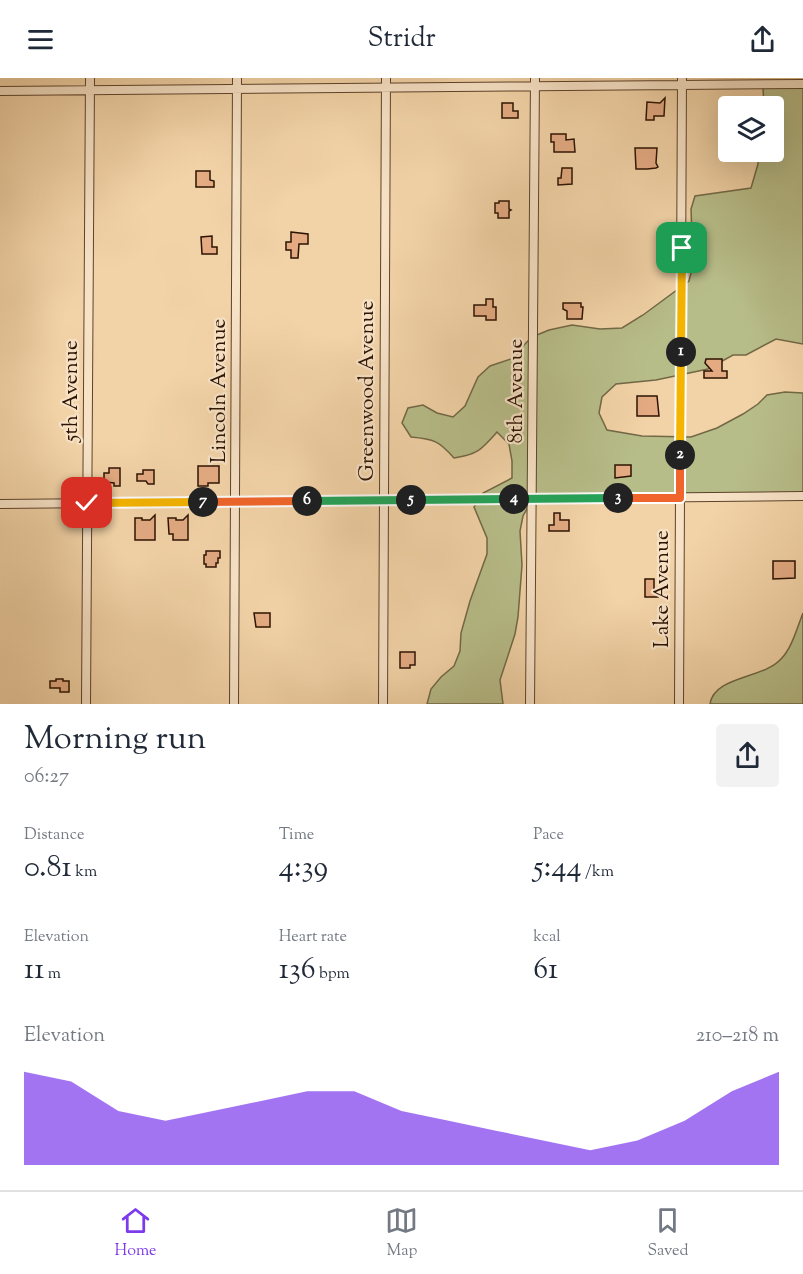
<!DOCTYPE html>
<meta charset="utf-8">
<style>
body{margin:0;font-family:"Sorts Mill Goudy",serif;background:#f2f2f3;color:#1f2937;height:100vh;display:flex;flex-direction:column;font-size:22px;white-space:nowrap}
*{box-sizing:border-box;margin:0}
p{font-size:20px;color:#747a83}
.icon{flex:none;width:33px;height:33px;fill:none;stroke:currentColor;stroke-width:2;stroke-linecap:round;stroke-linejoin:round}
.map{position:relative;height:626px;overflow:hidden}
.details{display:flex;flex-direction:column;background:#fff;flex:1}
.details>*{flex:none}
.controls{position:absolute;left:718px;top:18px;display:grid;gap:12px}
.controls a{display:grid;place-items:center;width:66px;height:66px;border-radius:6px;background:#fff;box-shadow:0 6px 24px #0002;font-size:30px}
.pin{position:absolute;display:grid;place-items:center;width:51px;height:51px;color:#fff;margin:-26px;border-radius:12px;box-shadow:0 3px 9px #0006}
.km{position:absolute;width:30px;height:30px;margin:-15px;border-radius:50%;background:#222;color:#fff;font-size:16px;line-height:30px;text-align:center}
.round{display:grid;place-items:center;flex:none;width:63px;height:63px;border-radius:6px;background:#f2f2f3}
.summary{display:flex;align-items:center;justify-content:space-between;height:102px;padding:0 24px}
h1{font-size:33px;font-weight:600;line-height:45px}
.metrics{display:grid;grid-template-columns:repeat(3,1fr);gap:9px;height:102px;padding:6px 24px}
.metrics div{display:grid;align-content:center}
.metrics b{font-size:30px;font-weight:600}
.metrics small{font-size:16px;font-weight:400}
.metrics p{font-size:16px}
.chart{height:168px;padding:12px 24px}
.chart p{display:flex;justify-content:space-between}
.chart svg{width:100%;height:108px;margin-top:6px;fill:#7c3aed;opacity:.7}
header{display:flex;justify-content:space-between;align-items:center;height:78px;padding:0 24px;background:#fff;font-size:27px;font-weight:600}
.dock{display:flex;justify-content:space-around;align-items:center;height:84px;border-top:2px solid #e0e1e3;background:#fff;font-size:16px;color:#747a83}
.dock a{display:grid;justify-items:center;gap:3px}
.dock .on{color:#7c3aed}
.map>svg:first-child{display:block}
.green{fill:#b7bd89;stroke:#726846;stroke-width:1.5}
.building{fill:#e4ab83;stroke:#2d1302;stroke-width:1.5}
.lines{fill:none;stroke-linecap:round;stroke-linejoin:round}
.minor-casing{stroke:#5e432b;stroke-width:10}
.minor{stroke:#f7e2c6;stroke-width:8}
.split-1-casing{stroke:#fff;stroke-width:12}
.split-2-casing{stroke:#fff;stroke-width:12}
.split-3-casing{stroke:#fff;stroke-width:12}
.split-4-casing{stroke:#fff;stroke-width:12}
.split-5-casing{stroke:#fff;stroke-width:12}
.split-6-casing{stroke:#fff;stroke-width:12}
.split-7-casing{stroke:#fff;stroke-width:12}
.split-8-casing{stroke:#fff;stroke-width:12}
.split-1{stroke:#f5b400;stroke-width:8}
.split-2{stroke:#f5b400;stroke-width:8}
.split-3{stroke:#f0652b;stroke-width:8}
.split-4{stroke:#22a559;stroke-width:8}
.split-5{stroke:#22a559;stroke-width:8}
.split-6{stroke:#22a559;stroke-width:8}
.split-7{stroke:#f0652b;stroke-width:8}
.split-8{stroke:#f5b400;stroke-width:8}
.labels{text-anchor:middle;stroke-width:4.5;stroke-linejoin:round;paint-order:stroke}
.street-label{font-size:21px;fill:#2d1302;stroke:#f7e2c6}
</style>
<header><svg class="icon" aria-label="menu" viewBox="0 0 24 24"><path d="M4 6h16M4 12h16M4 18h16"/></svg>Stridr<svg class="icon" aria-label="share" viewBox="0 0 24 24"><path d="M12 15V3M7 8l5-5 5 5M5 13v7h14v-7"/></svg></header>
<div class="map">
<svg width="803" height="626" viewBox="0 0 803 626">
<rect width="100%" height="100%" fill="#f2d3a7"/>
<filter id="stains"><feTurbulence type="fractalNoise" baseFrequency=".00333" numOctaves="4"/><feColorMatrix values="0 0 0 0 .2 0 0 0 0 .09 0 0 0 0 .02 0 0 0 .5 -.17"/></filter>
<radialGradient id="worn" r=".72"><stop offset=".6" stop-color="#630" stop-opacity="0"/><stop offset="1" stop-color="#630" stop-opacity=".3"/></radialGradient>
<path class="green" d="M763,10H803V266L776,261L746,277H733L708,291L656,302L616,306L602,319L599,335L607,352L642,358L691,359L717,350L743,336L758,326L767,317L785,314L803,315V419L531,424L523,438L520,453L522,487L518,539L515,556L500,602L503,626H427L431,611L441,599L454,588L460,573L461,555L470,523L487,476V460L474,429L483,415L512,400V383L509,366L497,354C481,372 478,376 454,380C439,363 434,361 411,359L402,345L408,330L423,327L437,335L453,339L465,328L478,299L490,288L514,280L524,267L532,259L549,252L572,247L600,251L622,250L643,237L689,203L693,187L691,131L695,118L751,110L758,86L759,74H774V28H764Z
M803,535V626H710C714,598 763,601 781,581C792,570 797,550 803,535Z"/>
<path class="building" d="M665,20L664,38H654V42H646L647,24L660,25Z
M502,25H513V33H518V40H502Z
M551,56H566V62L574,61L575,74H554V64H551Z
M635,70H657L656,85L658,89L656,90L647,91H636Z
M562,90H572V106L558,107V100H561Z
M196,93H210V102L214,103V109H196Z
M499,123H509V131L511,132L509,133V140H498V135H495V125H499Z
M291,154L308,156V166H299L298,180H291V172H286V164H291Z
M212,158V169H217V176H202L201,159Z
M486,221H493V229H496V242H486V238H474V227H486Z
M563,225H581V229H583L582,241H567V233L563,231Z
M706,281H722V293H727V300H704V293H712L705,285Z
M637,318H657L659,338H637Z
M615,387H631V398L615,400Z
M198,388H219V405H208V408H198Z
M109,390H120V408H114V405L104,404V395H109Z
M143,392H154V406H148L146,403H137V396H143Z
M554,435H560V442H569V453H549V447H554Z
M155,437V462H135V440H142V442H150Z
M188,437V462H173V456H169L168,440H176V442H183Z
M206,473H220V480H218V485H216V489H206V486H204V477H206Z
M773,483H795V500L773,501Z
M645,501H654V511H658V519H645Z
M254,535H270V549H256Z
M400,574H415V587H410V590H400Z
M56,601H63V603H69V614H60V610H50V603H56Z"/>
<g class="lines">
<g class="minor-casing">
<path id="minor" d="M0,13L803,6
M0,426L803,418
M86,626L90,0
M234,626L237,0
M383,626L386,0
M530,626L535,0
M679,626L682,0"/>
</g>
<use href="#minor" class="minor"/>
</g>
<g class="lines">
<g class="split-1-casing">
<path id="split-1" d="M681,274L682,170"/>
</g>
<g class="split-2-casing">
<path id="split-2" d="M680,377L681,274"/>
</g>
<g class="split-3-casing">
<path id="split-3" d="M618,420H680V377"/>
</g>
<g class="split-4-casing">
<path id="split-4" d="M514,421L618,420"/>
</g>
<g class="split-5-casing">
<path id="split-5" d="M411,422L514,421"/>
</g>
<g class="split-6-casing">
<path id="split-6" d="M307,423L411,422"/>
</g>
<g class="split-7-casing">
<path id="split-7" d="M203,424L307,423"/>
</g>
<g class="split-8-casing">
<path id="split-8" d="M87,425L203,424"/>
</g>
<use href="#split-1" class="split-1"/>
<use href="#split-2" class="split-2"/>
<use href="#split-3" class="split-3"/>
<use href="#split-4" class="split-4"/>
<use href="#split-5" class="split-5"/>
<use href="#split-6" class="split-6"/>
<use href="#split-7" class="split-7"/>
<use href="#split-8" class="split-8"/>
</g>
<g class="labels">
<g class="street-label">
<text transform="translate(70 313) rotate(-90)" y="7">5th Avenue</text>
<text transform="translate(218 313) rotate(-90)" y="7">Lincoln Avenue</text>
<text transform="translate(366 313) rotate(-90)" y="7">Greenwood Avenue</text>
<text transform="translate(515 313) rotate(-90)" y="7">8th Avenue</text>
<text transform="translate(661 511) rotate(-90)" y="7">Lake Avenue</text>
</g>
</g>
<rect width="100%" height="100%" filter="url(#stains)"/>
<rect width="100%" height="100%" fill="url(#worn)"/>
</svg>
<div class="controls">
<a><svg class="icon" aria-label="layers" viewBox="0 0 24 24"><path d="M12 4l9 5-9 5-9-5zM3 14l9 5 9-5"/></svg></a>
</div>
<div class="pin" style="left:682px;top:170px;background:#1e9e55"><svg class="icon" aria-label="arrive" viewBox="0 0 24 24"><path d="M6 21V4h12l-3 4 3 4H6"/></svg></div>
<div class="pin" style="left:87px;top:425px;background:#d93025"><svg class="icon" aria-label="check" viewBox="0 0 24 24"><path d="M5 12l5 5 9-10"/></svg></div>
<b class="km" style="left:681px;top:274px">1</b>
<b class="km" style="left:680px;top:377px">2</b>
<b class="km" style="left:618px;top:420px">3</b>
<b class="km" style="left:514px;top:421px">4</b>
<b class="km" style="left:411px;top:422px">5</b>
<b class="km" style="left:307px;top:423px">6</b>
<b class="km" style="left:203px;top:424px">7</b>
</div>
<section class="details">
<div class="summary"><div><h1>Morning run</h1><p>06:27</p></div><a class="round"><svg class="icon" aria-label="share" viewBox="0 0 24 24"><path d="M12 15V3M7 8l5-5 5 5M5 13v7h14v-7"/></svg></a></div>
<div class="metrics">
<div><p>Distance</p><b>0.81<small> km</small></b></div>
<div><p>Time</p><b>4:39</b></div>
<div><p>Pace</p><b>5:44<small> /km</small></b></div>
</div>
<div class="metrics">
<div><p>Elevation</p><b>11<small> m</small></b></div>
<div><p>Heart rate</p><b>136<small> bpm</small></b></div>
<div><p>kcal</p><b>61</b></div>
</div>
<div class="chart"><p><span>Elevation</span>210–218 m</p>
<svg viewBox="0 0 160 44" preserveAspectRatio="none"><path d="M0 44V6L10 10L20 22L30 26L40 22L50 18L60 14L70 14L80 22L90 26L100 30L110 34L120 38L130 34L140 26L150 14L160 6V44z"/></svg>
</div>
</section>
<nav class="dock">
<a class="on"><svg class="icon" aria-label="home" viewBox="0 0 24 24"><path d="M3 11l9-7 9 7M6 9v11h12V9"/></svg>Home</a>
<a><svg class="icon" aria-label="map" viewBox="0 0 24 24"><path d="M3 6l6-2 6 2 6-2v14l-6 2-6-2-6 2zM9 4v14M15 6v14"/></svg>Map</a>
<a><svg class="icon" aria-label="saved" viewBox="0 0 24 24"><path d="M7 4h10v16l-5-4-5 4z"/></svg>Saved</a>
</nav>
